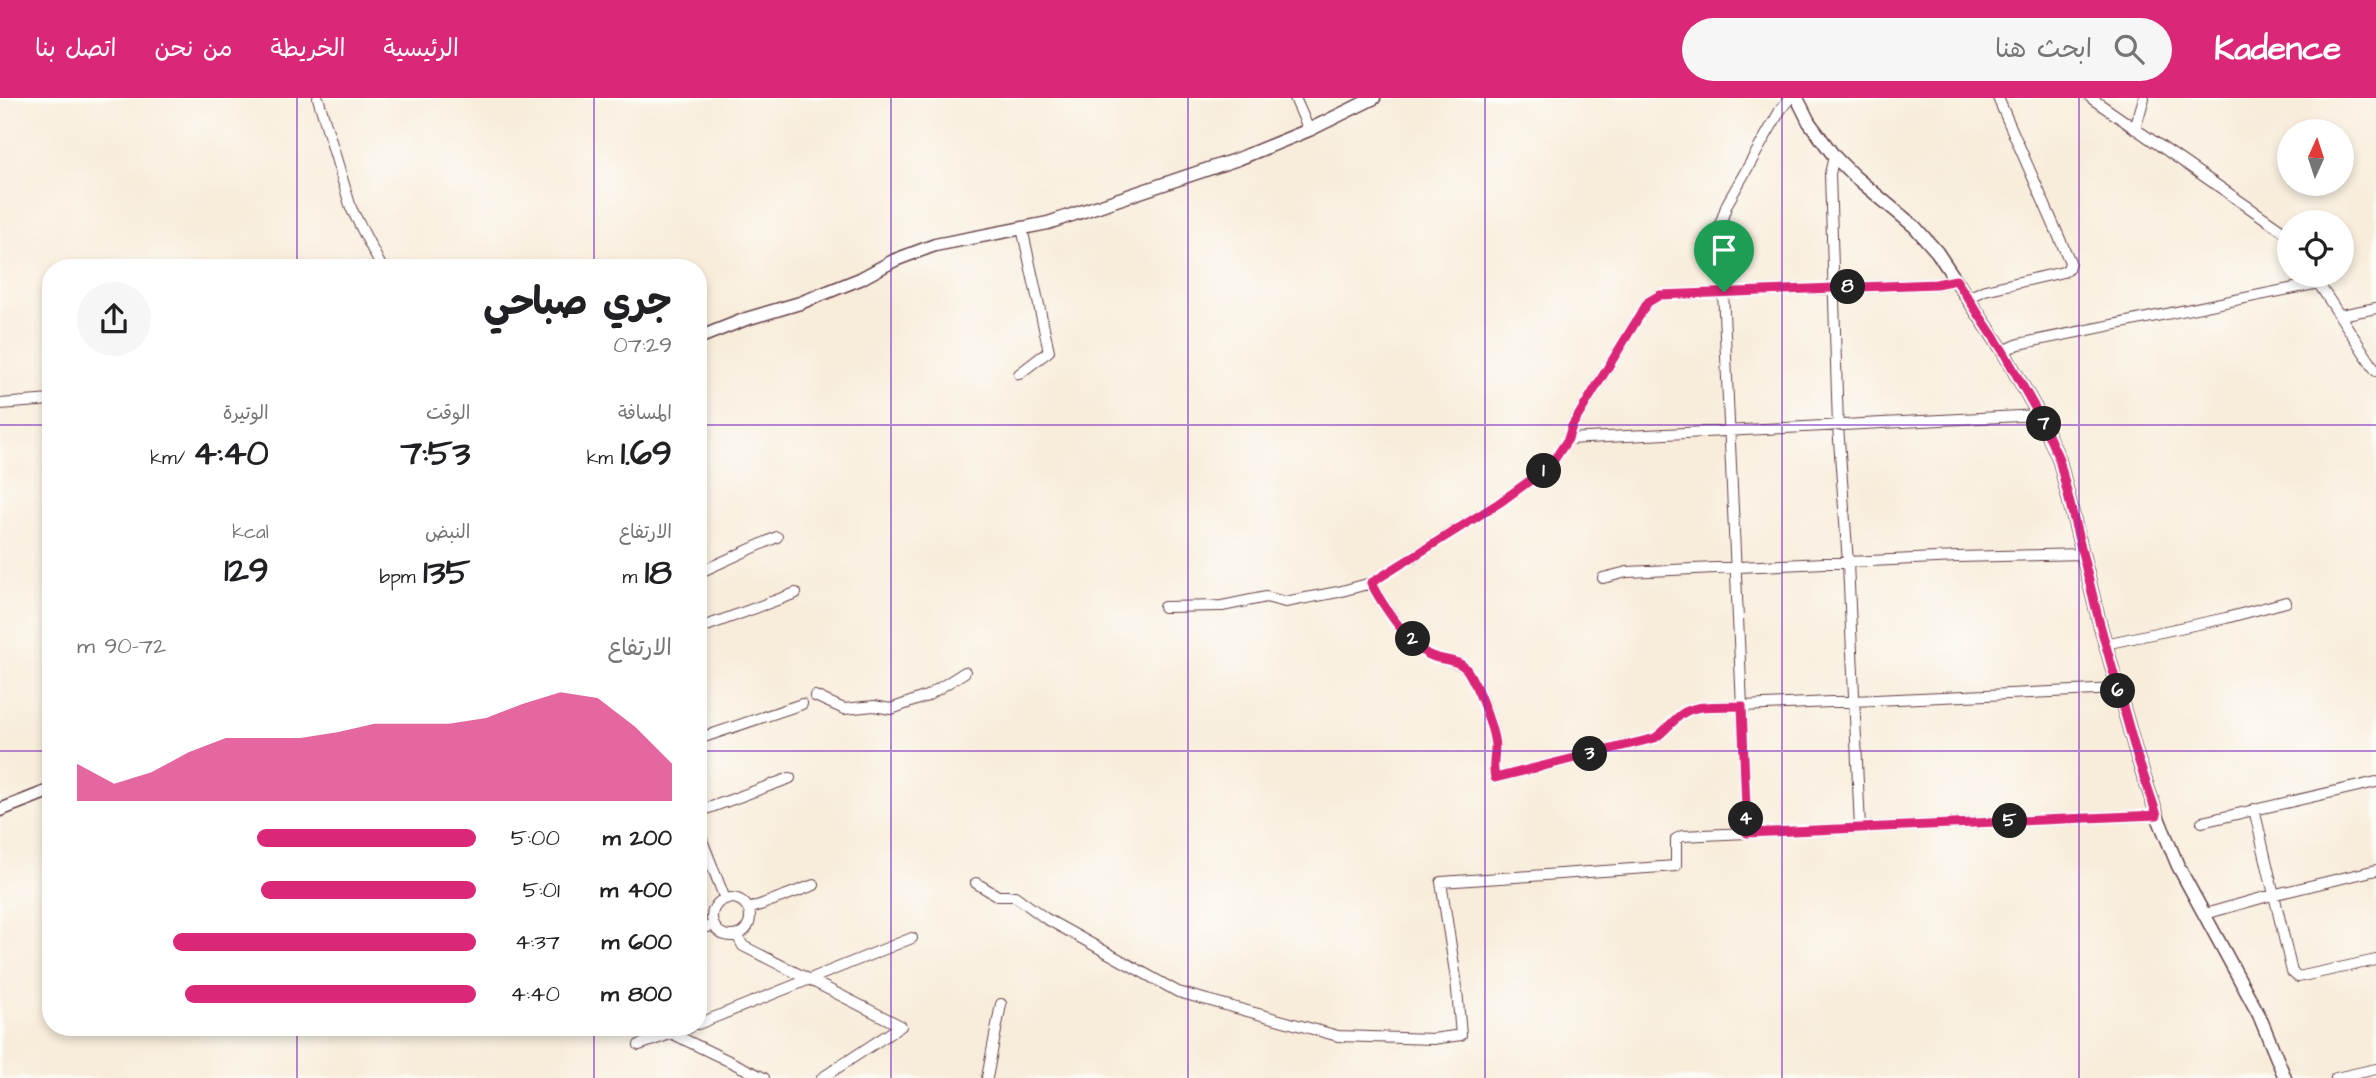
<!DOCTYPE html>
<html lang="ar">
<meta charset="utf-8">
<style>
body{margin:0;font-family:"Architects Daughter","Playpen Sans Arabic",sans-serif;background:#f6f6f6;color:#202124;direction:rtl;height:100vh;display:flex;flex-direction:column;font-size:26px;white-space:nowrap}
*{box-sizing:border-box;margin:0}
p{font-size:23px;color:#757577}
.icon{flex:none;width:38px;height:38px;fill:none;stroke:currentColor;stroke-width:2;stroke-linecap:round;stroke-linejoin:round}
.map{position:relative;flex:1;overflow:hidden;direction:ltr}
.panel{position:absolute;left:42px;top:161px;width:665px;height:777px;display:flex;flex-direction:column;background:#fff;border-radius:28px;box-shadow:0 4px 10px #0003;direction:rtl}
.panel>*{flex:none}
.needle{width:46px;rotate:3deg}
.tools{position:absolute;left:2277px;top:21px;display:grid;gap:14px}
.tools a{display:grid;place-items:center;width:77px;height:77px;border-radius:50%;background:#fff;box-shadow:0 4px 10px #0003;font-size:35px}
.pin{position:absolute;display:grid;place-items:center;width:60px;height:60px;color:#fff;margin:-72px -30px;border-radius:50% 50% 50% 0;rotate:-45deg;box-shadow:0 0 7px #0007}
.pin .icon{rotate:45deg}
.km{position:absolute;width:35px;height:35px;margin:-18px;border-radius:50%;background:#222;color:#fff;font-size:19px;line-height:35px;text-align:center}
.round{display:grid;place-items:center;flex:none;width:74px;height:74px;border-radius:37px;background:#f6f6f6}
.overview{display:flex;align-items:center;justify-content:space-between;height:119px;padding:0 35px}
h1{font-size:38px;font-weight:700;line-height:52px}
.metrics{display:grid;grid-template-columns:repeat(3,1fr);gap:10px;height:119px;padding:7px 35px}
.metrics div{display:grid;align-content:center}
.metrics b{font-size:35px;font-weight:700}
.metrics small{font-size:19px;font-weight:400}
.metrics p{font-size:19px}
.chart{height:196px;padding:14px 35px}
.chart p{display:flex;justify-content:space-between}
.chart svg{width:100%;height:126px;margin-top:7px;fill:#db2777;opacity:.7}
ul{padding:0 35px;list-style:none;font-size:23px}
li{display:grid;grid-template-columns:112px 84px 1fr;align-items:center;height:52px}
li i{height:18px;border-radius:9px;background:#db2777}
header{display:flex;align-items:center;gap:42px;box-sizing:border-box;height:98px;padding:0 35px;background:#db2777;color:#fff}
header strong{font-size:33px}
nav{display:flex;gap:38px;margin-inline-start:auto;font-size:24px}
.search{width:490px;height:63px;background:#f6f6f6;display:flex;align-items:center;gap:18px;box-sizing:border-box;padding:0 24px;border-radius:38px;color:#757577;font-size:26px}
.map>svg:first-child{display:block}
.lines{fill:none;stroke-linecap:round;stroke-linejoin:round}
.minor-casing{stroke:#643e45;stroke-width:12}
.tertiary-casing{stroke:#643e45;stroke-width:15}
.minor{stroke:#fff;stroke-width:10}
.tertiary{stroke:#fff;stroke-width:12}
.route-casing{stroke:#fff;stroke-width:14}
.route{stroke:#db2777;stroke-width:9}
.grid{fill:none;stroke:#7b2cbf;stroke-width:2;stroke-opacity:0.55}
</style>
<header>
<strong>Kadence</strong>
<div class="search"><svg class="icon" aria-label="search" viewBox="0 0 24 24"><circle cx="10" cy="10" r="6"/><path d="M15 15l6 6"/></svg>ابحث هنا</div>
<nav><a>الرئيسية</a><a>الخريطة</a><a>من نحن</a><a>اتصل بنا</a></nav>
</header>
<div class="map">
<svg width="2376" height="980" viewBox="0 0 2376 980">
<rect width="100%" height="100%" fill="#fdfcf7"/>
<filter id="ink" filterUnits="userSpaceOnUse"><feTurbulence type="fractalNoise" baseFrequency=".0143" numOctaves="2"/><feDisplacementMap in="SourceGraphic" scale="14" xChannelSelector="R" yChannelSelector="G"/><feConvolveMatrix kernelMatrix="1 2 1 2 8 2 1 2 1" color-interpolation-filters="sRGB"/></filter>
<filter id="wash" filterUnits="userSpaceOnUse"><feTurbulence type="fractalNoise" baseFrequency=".00686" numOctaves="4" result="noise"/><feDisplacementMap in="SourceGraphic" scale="28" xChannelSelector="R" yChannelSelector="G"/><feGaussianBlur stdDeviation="1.57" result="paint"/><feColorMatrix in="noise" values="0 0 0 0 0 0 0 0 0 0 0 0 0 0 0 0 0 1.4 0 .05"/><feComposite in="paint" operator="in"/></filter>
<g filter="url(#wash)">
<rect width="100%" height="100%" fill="#f8eddb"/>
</g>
<g filter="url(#ink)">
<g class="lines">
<g class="minor-casing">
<path id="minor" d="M318,0L351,110L382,170
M1295,0L1309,32
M1790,0L1781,11L1727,106L1720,127L1742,608L2118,591
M2091,0L2283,133L2289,141
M2135,31L2144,0
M1834,58L1830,76L1838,328L1848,465L1860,730
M2313,177L2376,273
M1968,200L1985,192L2063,174L2068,171L2070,164L1998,0
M2341,217L2376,210
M2003,253L2019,246L2319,185
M1019,276L1049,253L1022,130
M0,306L51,302
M1568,341L2039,317
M698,475L777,439
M1603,480L1627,474L1958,459L2083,456
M1371,485C1380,503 1410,547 1428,556C1439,563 1459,561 1467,572C1477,587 1494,630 1495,648C1495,660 1492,667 1495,680L1655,640C1666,633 1674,620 1685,614C1700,606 1725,609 1742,608L1747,735L2157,717
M1164,509L1222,508L1266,499L1285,504L1338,494L1371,485L1499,405L1550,368L1568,341L1572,328L1648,204L1660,197L1936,186L1956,182
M698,531L796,495
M2105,546L2226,520L2286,504
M815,598L844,611L874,608L891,611L927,598L965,574
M698,641L802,606
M2254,711L2292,874L2298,879L2376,862
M698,714L790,680
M2202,724L2376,684
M698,732L725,801
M976,785L998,798H1015L1045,820L1178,894L1338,938L1433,941L1461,937L1456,881L1441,784L1676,768V741L1682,738L1747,735
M712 819a19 19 0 1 1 38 0a19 19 0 1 1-38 0Z
M749,811L814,787
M2205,816L2272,797L2376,772
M698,832L714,827
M737,837L743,848L901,928L822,980
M698,926L912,840
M673,936L764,980
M639,947L690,929
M987,980L1001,906
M2336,980L2376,971"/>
</g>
<g class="tertiary-casing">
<path id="tertiary" d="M1797,0L1809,24L1834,58L1854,78L1915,129L1937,154L2003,253L2039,317L2059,361L2099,523L2137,658L2157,717L2178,768L2259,917L2285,980
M698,240L746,221L800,205L860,181L895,162L935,147L1048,125L1238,61L1309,32L1374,0
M0,712L51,692"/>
</g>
<use href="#minor" class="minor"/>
<use href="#tertiary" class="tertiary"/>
</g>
</g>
<g class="lines" filter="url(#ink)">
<g class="route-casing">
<path id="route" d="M1956,182L2003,253L2039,317L2059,361L2099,523L2137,658L2157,717L1747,735L1742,608C1725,609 1700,606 1685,614C1674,620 1666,633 1655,640L1495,680C1492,667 1495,660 1495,648C1494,631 1477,587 1467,572C1458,559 1435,564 1423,553C1403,537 1383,508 1371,485L1499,405L1550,368L1568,341L1572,328L1648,204L1660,197L1936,186Z"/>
</g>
<use href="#route" class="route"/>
</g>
<path class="grid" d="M297,0V170M594,0V170M891,0V980M1188,0V980M1485,0V980M1782,0V980M2079,0V980M0,327H51M698,327H2376M0,653H51M698,653H2376M297,929V980M594,929V980"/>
</svg>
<div class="tools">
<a><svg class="needle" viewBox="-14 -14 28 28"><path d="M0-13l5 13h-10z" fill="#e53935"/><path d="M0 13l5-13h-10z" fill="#757577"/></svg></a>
<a><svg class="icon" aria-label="locate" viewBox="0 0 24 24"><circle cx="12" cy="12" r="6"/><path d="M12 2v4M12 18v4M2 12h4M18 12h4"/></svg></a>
</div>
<div class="pin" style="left:1724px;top:194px;background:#1e9e55"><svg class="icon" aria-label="arrive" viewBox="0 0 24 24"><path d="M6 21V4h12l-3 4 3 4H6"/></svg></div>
<b class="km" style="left:1544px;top:373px">1</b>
<b class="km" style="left:1413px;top:541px">2</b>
<b class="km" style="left:1590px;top:656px">3</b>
<b class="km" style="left:1746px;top:721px">4</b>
<b class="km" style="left:2010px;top:723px">5</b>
<b class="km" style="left:2118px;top:593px">6</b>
<b class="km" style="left:2044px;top:326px">7</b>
<b class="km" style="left:1848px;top:189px">8</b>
<section class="panel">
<div class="overview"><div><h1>جري صباحي</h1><p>07:29</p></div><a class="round"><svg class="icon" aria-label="share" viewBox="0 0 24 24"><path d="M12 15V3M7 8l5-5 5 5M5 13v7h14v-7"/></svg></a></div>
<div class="metrics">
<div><p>المسافة</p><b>1.69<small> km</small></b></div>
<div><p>الوقت</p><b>7:53</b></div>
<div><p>الوتيرة</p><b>4:40<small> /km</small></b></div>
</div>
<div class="metrics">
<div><p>الارتفاع</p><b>18<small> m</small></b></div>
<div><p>النبض</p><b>135<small> bpm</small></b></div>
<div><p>kcal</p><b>129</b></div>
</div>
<div class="chart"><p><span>الارتفاع</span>72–90 m</p>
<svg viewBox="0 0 160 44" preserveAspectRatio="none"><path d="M0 44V31L10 38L20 34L30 27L40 22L50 22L60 22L70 20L80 17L90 17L100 17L110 15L120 10L130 6L140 8L150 18L160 31V44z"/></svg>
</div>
<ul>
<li><b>200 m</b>5:00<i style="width:55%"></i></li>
<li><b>400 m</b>5:01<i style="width:54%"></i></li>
<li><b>600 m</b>4:37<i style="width:76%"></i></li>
<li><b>800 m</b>4:40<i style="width:73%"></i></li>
</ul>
</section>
</div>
